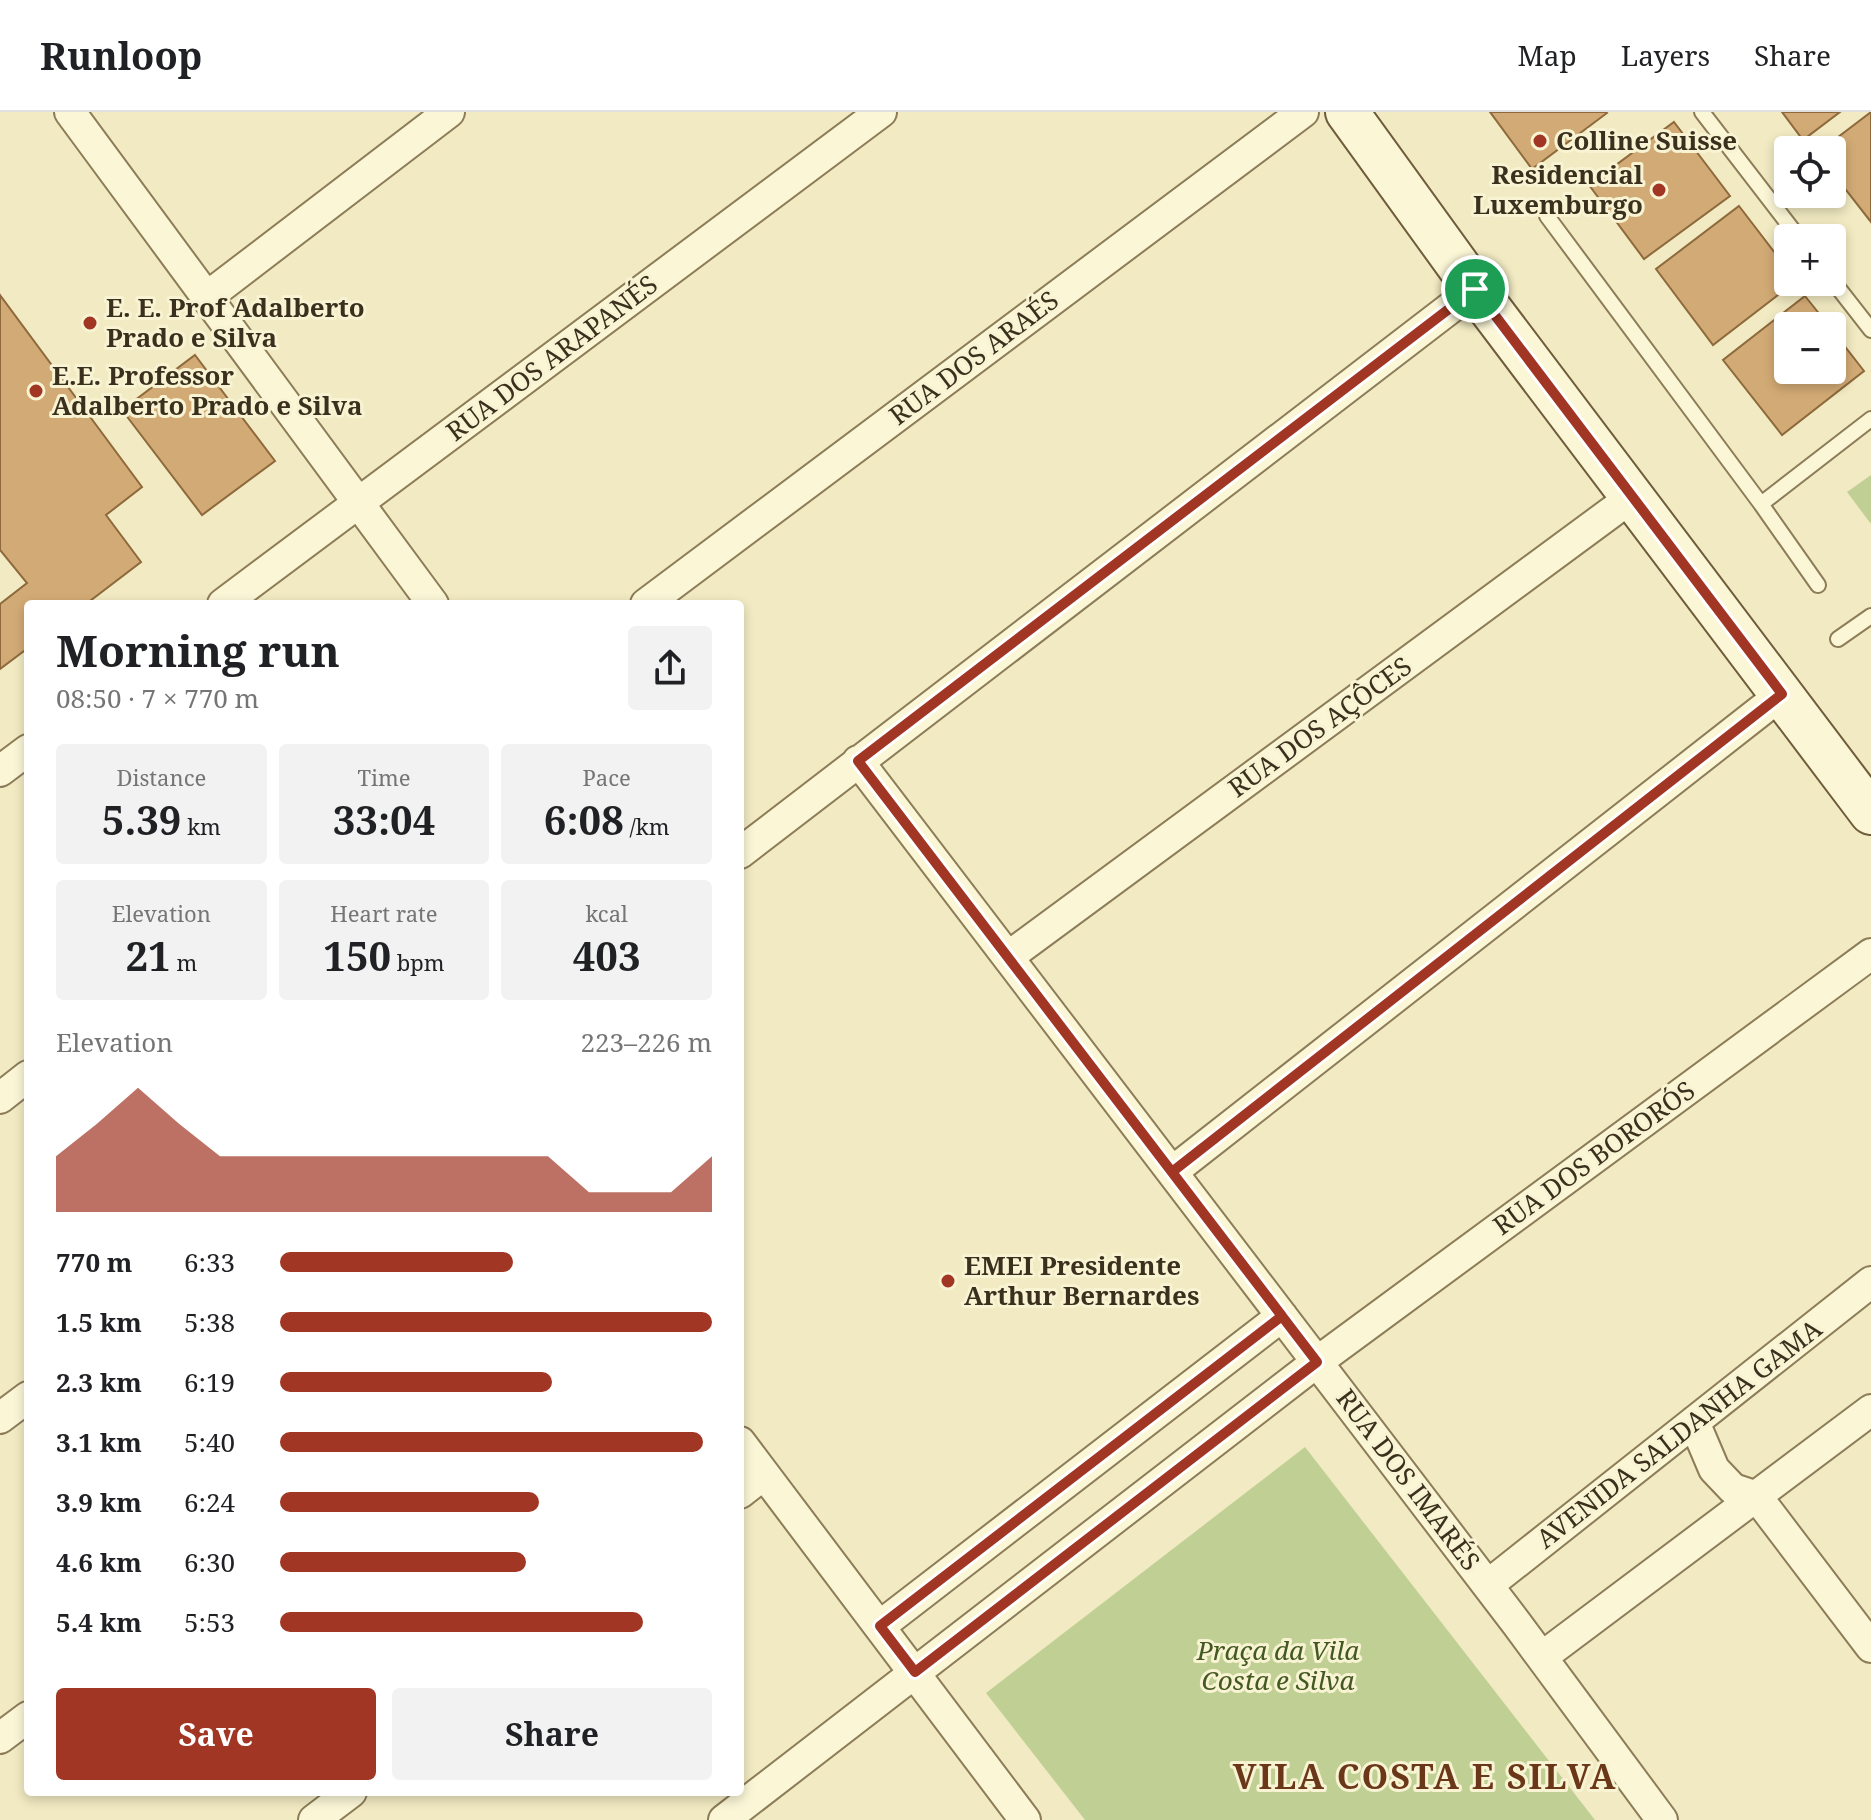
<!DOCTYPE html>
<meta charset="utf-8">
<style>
body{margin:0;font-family:"Noto Serif",serif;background:#f2f2f2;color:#202124;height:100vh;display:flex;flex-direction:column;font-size:30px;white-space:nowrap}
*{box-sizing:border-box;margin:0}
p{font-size:26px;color:#757577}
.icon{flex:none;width:44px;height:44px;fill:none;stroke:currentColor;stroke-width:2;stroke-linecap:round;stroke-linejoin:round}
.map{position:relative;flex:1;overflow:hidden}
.panel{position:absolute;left:24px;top:488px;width:720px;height:1196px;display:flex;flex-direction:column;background:#fff;border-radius:8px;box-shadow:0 4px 12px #0003}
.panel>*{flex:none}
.controls{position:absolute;left:1774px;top:24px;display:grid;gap:16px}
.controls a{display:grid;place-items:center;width:72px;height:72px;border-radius:8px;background:#fff;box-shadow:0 4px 12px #0003;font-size:40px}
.pin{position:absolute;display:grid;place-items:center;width:68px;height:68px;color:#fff;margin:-34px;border:4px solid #fff;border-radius:50%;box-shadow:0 2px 8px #0007}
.round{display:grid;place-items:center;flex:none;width:84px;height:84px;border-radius:8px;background:#f2f2f2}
.summary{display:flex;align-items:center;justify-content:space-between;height:136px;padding:0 32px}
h1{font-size:44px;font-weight:700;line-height:60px}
.stats{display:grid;grid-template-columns:repeat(3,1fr);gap:12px;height:136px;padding:8px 32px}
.stats div{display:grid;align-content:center;border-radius:8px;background:#f2f2f2;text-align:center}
.stats b{font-size:40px;font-weight:700}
.stats small{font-size:22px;font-weight:400}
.stats p{font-size:22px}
.chart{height:224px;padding:16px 32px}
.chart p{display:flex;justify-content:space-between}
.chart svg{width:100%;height:144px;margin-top:8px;fill:#a03623;opacity:.7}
.primary-button{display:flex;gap:16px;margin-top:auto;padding:16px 32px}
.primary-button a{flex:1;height:92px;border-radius:8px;background:#a03623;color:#fff;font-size:32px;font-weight:700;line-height:92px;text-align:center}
.primary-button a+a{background:#f2f2f2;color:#202124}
ul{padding:0 32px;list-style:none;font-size:26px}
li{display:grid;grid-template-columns:128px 96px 1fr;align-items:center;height:60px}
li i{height:20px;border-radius:10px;background:#a03623}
header{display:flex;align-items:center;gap:48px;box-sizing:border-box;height:112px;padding:0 40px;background:#fff;border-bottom:2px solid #e0e0e0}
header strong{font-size:38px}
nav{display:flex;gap:44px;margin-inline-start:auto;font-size:28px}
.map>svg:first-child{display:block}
.green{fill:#c0d095}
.building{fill:#d2aa75;stroke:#8d693c;stroke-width:2}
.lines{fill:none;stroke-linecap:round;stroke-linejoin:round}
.lane-casing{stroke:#8c7c58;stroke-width:18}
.street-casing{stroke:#8c7c58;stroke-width:34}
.secondary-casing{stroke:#6e5c3b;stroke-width:46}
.lane{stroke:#fbf6d6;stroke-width:14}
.street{stroke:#fbf6d6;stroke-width:30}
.secondary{stroke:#fbf6d6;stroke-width:42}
.route-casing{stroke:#fff;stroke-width:16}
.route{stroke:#a03623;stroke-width:10}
.poi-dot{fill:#a03623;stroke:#f8f3d2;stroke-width:3}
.labels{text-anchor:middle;stroke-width:6;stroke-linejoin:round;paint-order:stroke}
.poi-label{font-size:26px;font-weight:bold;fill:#3b301d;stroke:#f8f3d2;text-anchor:start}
.street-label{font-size:26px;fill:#3b301d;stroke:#f8f3d2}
.park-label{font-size:26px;font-style:italic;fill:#435922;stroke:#f8f3d2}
.district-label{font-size:34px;font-weight:bold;letter-spacing:2px;fill:#6b3719;stroke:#f8f3d2}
</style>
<header>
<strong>Runloop</strong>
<nav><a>Map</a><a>Layers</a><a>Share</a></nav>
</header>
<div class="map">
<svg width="1871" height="1708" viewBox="0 0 1871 1708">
<rect width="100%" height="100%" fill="#f1eac2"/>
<path class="green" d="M1871,363V412L1847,380Z
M1305,1335L1595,1708H1085L986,1581Z"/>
<path class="building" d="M1490,0H1606L1607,1L1532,57Z
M1782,0H1840L1803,28Z
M1871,0V110L1832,60V38H1821Z
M1674,10L1730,84L1644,147L1589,73Z
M1739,94L1788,158V170H1795L1713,233L1656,157Z
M0,183L142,375L106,403L141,450L86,492H28V536L0,557V492L27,471L0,438Z
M1805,184L1829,214H1788V258H1832V218L1864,259L1782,323L1723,248Z
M195,243L275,349L202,403L122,298Z"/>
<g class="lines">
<g class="lane-casing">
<path id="lane" d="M1702,0L1799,126
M1547,104L1761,392L1818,473
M1832,168L1871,218
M1761,392L1871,307
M1838,527L1871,504"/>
</g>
<g class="street-casing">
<path id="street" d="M70,0L433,492
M207,185L449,0
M223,492L881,0
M646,492L1303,0
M858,649L1517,1512L1662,1708
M0,659L28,638
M740,741L1475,177
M1008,845L1632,385
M0,986L28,964
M1172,1060L1782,582
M0,1306L28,1285
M1694,1310L1714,1357L1733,1377L1757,1385L1871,1535
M740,1330L1025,1708
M740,1381L764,1362
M1488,1473L1871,1170
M880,1514L1282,1204
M1542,1545L1871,1298
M0,1626L28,1605
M314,1708L351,1680
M724,1708L1317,1250L1871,842"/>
</g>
<g class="secondary-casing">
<path id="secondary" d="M1347,0L1475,177L1871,701"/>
</g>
<use href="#lane" class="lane"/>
<use href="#street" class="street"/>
<use href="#secondary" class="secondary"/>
</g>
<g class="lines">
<g class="route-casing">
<path id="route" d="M1475,177L1782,582L1172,1060L1282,1204L880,1514L915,1560L1317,1250C1164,1050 1011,849 858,649L1475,177"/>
</g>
<use href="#route" class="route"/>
</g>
<g class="poi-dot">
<circle cx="1540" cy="29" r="8"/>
<circle cx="1659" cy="78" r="8"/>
<circle cx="90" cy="211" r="8"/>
<circle cx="36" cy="279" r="8"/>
<circle cx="948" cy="1169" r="8"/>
</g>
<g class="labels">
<g class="poi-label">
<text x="1556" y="38">Colline Suisse</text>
<text x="1643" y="72" text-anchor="end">Residencial<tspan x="1643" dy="30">Luxemburgo</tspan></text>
<text x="106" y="205">E. E. Prof Adalberto<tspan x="106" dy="30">Prado e Silva</tspan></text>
<text x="52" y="273">E.E. Professor<tspan x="52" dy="30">Adalberto Prado e Silva</tspan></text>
<text x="964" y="1163">EMEI Presidente<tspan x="964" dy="30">Arthur Bernardes</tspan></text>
</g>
<g class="street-label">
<text transform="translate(552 246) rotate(-37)" y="9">RUA DOS ARAPANÉS</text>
<text transform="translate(974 246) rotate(-37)" y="9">RUA DOS ARAÉS</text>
<text transform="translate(1320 615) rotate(-36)" y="9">RUA DOS AÇÔCES</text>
<text transform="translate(1594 1046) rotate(-36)" y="9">RUA DOS BORORÓS</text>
<text transform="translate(1679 1322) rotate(-38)" y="9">AVENIDA SALDANHA GAMA</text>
<text transform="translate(1408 1368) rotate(53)" y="9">RUA DOS IMARÉS</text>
</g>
<g class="park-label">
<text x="1278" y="1548">Praça da Vila<tspan x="1278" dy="30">Costa e Silva</tspan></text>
</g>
<g class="district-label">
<text x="1425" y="1677">VILA COSTA E SILVA</text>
</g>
</g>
</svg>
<div class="controls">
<a><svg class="icon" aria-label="locate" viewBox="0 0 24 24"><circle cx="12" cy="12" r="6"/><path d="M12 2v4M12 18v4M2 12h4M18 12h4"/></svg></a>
<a>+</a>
<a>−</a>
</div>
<div class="pin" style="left:1475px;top:177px;background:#1e9e55"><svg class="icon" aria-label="arrive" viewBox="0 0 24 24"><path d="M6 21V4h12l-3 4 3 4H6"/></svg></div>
<section class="panel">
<div class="summary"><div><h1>Morning run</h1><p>08:50 · 7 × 770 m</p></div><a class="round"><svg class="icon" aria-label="share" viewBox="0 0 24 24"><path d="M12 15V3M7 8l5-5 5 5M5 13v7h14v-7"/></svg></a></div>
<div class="stats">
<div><p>Distance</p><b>5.39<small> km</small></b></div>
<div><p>Time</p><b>33:04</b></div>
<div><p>Pace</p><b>6:08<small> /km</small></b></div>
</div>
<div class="stats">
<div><p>Elevation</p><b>21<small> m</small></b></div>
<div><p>Heart rate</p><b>150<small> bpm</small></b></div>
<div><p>kcal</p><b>403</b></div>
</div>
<div class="chart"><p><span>Elevation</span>223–226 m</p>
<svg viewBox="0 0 160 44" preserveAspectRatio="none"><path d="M0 44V27L10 17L20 6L30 17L40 27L50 27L60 27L70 27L80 27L90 27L100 27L110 27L120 27L130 38L140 38L150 38L160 27V44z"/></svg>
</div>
<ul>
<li><b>770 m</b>6:33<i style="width:54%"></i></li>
<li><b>1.5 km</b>5:38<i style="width:100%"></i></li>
<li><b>2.3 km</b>6:19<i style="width:63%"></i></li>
<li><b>3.1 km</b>5:40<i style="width:98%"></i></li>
<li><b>3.9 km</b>6:24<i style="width:60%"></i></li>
<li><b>4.6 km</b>6:30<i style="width:57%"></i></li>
<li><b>5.4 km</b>5:53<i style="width:84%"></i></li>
</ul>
<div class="primary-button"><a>Save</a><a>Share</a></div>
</section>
</div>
